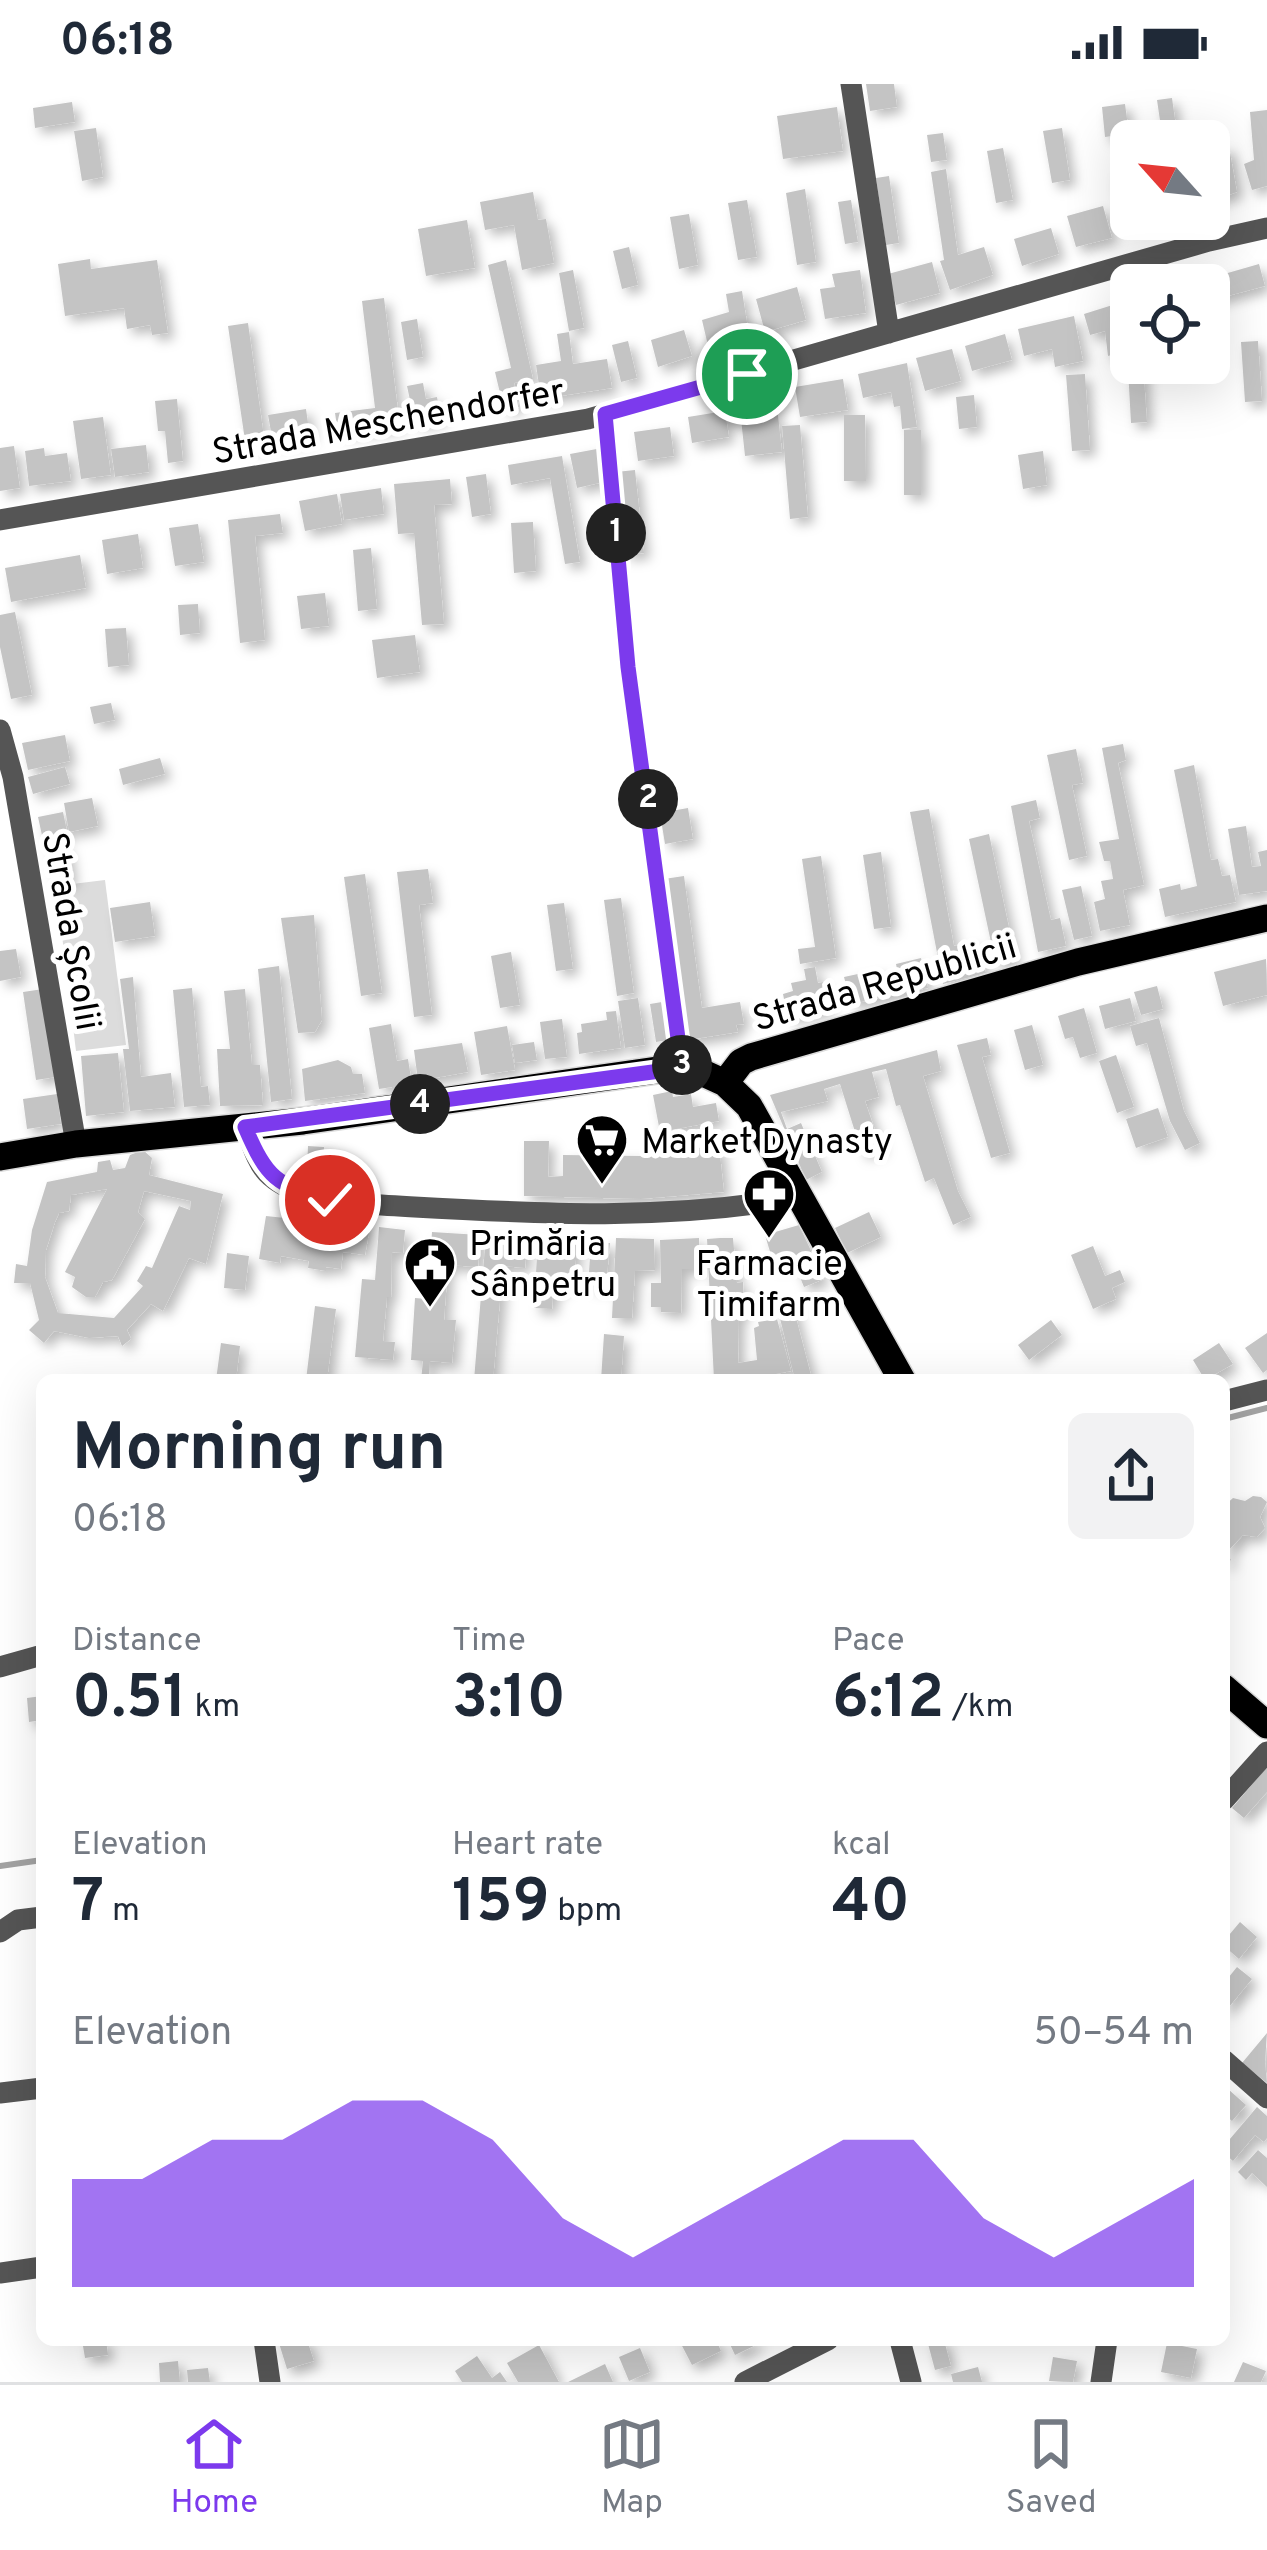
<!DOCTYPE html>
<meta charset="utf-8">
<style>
body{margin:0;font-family:Overpass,sans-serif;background:#f2f2f3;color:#1f2937;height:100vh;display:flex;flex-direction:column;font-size:45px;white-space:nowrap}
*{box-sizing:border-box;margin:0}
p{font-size:39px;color:#747a83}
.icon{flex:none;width:66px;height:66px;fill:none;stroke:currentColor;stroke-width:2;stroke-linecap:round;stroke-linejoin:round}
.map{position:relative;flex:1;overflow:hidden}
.sheet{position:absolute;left:36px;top:1290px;width:1194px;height:972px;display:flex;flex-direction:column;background:#fff;border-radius:18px;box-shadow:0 12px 48px #0002}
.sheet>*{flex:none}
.needle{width:78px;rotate:297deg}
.buttons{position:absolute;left:1110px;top:36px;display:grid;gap:24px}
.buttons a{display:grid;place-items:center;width:120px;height:120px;border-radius:18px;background:#fff;box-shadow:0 12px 48px #0002;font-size:60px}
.pin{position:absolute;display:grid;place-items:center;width:102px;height:102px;color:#fff;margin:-51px;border:6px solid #fff;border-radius:50%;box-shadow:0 3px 12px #0007}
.km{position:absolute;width:60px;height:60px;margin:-30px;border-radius:50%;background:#222;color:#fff;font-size:33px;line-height:60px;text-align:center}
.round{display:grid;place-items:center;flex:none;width:126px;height:126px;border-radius:18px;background:#f2f2f3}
.overview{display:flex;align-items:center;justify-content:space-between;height:204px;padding:0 36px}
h1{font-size:66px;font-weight:700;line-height:90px}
.figures{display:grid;grid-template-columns:repeat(3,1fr);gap:18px;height:204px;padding:12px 36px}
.figures div{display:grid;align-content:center}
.figures b{font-size:60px;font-weight:700}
.figures small{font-size:33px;font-weight:400}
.figures p{font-size:33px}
.chart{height:336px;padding:24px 36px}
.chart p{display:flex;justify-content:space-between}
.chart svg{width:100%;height:216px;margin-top:12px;fill:#7c3aed;opacity:.7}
.status{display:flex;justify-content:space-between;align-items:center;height:84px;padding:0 60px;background:#fff;direction:ltr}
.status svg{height:33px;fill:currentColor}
.tab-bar{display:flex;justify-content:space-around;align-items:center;height:168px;border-top:3px solid #e0e1e3;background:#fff;font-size:33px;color:#747a83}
.tab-bar a{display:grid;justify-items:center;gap:6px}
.tab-bar .current{color:#7c3aed}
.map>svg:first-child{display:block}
.green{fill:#dcdcdc}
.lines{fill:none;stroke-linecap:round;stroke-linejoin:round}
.stream{stroke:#a3a3a3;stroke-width:6}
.building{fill:#c4c4c4;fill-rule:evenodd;filter:url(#shadow)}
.major-casing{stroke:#dbdbdb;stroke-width:30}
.minor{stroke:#555;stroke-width:21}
.major{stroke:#000;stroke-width:27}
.route-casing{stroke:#fff;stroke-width:24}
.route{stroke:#7c3aed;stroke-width:15}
.labels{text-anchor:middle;stroke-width:10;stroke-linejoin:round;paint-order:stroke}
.street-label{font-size:36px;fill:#000;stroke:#fff}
.poi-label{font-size:36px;fill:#000;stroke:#fff;text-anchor:start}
</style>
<div class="status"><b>06:18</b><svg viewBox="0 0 49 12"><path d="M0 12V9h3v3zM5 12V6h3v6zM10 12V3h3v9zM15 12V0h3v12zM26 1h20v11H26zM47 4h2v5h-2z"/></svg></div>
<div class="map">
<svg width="1267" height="2298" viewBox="0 0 1267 2298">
<defs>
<filter id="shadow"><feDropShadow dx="6" dy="6" stdDeviation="6" flood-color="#0004"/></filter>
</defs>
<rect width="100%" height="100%" fill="#fff"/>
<path class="green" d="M105,796L126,961L76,967L56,802Z"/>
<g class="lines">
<path class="stream" d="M1224,1335L1267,1324
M0,1782L42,1776"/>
</g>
<path class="building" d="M866,0H894L897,23L870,27Z
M1172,14L1178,57H1163L1157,16Z
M72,18L75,38L35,44L33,24Z
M1125,20L1129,50L1105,53L1102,23Z
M837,23L843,67L783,75L777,32Z
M1267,26V102L1252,106L1244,80L1254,76L1250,28Z
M96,44L103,93L82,97L74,47Z
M1062,44L1070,96L1052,99L1043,47Z
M943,49L947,76L931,78L927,51Z
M1229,63L1237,108L1209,118V97L1216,95L1215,65Z
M1003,64L1013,116L996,119L987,67Z
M946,85L958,171L984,163L993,191L950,206L940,177L944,176L931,88Z
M1131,85V136L1122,138L1111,90Z
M889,92L899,159L886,161L876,94Z
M805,105L816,178L797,181L786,109Z
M533,108L538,136L546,135L554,179L522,186L514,141L485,146L480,118Z
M747,116L757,173L738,176L728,119Z
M851,116L858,158L845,160L838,118Z
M1103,122L1112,154L1076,163L1067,132Z
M689,130L698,181L679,185L670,133Z
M467,136L475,184L426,192L418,145Z
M1051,144L1059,170L1022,182L1014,155Z
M629,163L638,201L622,205L613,167Z
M90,175L91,185L157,176L168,249L152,251L150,241L127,245L124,224L65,232L58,180Z
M506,176L533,295L514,299L519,323L504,326L495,288L511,284L488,181Z
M932,178L940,209L896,221L888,190Z
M1259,180L1265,202L1209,217V201H1186Z
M573,186L584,244L569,247L559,189Z
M860,186L866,229L825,235L820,205L835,203L832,190Z
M797,203L806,236L765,248L756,215Z
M742,207L750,257L709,266L702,236L729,228L726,210Z
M384,214L400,342L338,349L335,329L375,324L362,217Z
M1119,219L1126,240L1123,241L1125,261L1131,260V279H1143L1147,338L1131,339L1127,267L1108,272L1105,247L1090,251L1084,230Z
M1074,232L1083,277L1055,283L1052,265L1024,272L1018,245Z
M417,235L423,273L407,276L401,238Z
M248,239L265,360L246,363L228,242Z
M684,246L692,272L658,283L651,256Z
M569,248L573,280L607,275L612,304L541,315L536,281L561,277L557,250Z
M1005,250L1012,276L972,287L965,262Z
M628,257L637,294L621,298L612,261Z
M1258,257L1262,317L1245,318L1241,258Z
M952,265L961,297L925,307L916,274Z
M907,279L917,343L902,345L900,322L894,323L891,308L863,314L858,290Z
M1085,290L1090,366L1072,367L1066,291Z
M843,295L848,326L800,333L795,303Z
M423,299L426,315L437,313L441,335L415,340L407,302Z
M974,311L977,343L959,345L956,313Z
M177,315L183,377L168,379L165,347H158L155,317Z
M306,325L310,353L273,359L268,331Z
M725,327L729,353L692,359L688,333Z
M778,331L782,368L745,372L741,335Z
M844,331H865L866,397H844Z
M103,333L111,391L81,395L73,337Z
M800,341L808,433L790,435L782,342Z
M670,343L674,372L638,377L634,348Z
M904,346H921V411H904Z
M146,361L149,388L115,393L111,365Z
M14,362L20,404L0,407V364Z
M44,364L45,372L67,369L71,397L29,402L25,367Z
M602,364L608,397L577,404L570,370Z
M1043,367L1047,401L1023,405L1018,371Z
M562,372L580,478L565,480L550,394L511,401L508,381Z
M635,386L644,469L625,471L616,388Z
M486,390L491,430L472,433L466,393Z
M450,395L452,420L434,421L444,540L422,541L414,449L398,450L394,400Z
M381,404L384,430L344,436L340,410Z
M337,410L342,440L305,447L299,417Z
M280,430L283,449L255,452L265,556L240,559L228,436Z
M533,438L536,487L514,489L511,439Z
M198,440L204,478L175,482L169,444Z
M138,450L143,484L107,490L102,456Z
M371,464L377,525L358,527L353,466Z
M80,471L86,504L11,518L5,484Z
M325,509L329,542L301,545L297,512Z
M198,520L200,549L180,551L178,521Z
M15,528L32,611L11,615L0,563V531Z
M126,544L129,581L108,583L105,545Z
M415,551L420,588L377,594L372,556Z
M111,619L115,636L94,640L90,623Z
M65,651L70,677L28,686L22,659Z
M1123,660L1126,676L1118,679L1144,801L1123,806L1130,841L1100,847L1094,818L1105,815L1101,797L1113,795L1110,777H1104L1099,758L1119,755L1102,664Z
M1076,665L1083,699L1072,701L1087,772L1069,776L1047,671Z
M160,674L165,690L123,701L119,685Z
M1194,681L1211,776L1218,775L1222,792L1230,791L1236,818L1165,833L1159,805L1180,800L1181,806L1197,802L1174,686Z
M65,683L70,700L33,710L28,693Z
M92,714L98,742L69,748L64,719Z
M1036,716L1040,734L1029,737L1051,836L1060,834L1066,862L1038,868L1011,722Z
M688,724L693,755L665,760L660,729Z
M929,725L954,862L977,857L986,889L943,900L910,728Z
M63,728L68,752L43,756L38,733Z
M1246,742L1252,783L1261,782L1258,768L1267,766V807L1239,811L1228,745Z
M989,750L1016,876L996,882L969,755Z
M67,762L72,797L53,799L45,765Z
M881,768L891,843L874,845L863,771Z
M821,772L836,874L800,880L798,865L815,863L802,775Z
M428,785L433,819L419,821L432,931L414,933L397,788Z
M365,790L382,909L361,912L344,793Z
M684,792L702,924L740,918L744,940L736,941L738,948L688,956L664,795Z
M1081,802L1092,852L1074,856L1062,806Z
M621,814L634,909L617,912L604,816Z
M150,818L155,852L115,858L110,824Z
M564,819L573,885L556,887L547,821Z
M314,831L322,936L315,948L298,949L281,834Z
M16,865L21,893L0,897V867Z
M511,868L520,921L500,924L491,872Z
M921,874L928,904L851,920L844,893L881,885L883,894L898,890L896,880Z
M1266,875L1267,911L1223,922L1214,888Z
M279,882L292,1015L271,1018L258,885Z
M815,883L818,899L824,898L830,925L788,935L783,910L793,907L791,899L806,896L804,885Z
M133,893L141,993L171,989L175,1023L130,1027L123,965H129L120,895Z
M1157,902L1163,925L1141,931L1134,908Z
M192,904L201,1003L208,1002L210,1021L184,1023L173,906Z
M43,905L56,993L36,996L23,908Z
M245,905L252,981H260L263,1021L220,1022L217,965H230L224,907Z
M638,914L645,961L625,964L618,917Z
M1130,914L1136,937L1105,945L1099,922Z
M668,917L674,955L656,958L650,920Z
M1084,924L1097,969L1080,974L1073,953L1065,955L1058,932Z
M616,927L621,964L579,970L577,949L582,948L581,940L607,936L606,928Z
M1159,934L1184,1027L1200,1059L1185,1066L1170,1037L1147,959L1136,962L1130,942Z
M562,935L567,973L545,975L540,938Z
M391,940L397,977L408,975L412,1000L379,1005L369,944Z
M1032,941L1043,981L1025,986L1014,946Z
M507,942L515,986L481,991L474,948Z
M987,954L991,971L982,973L1010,1069L991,1074L957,961Z
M534,958L537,976L515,979L512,961Z
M462,959L468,988L418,997L414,966Z
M937,966L941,987L923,992L958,1107L971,1133L953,1141L934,1094L925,1098L900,1021L896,1022L886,985L872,988L879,1013L865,1017L881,1064L862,1070L840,1000L824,1005L828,1017L781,1028L787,1045L801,1039L822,1088L806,1096L770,1011Z
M118,969L124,1028L86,1032L81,972Z
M1116,971L1134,1023L1117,1029L1099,977Z
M338,976L351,983L353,990H362L365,1009L305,1017L302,985Z
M672,1007L673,1013L691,1010L693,1023L716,1019L719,1037L660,1048L653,1011Z
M57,1010L61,1040L27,1045L23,1015Z
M1158,1024L1168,1053L1136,1064L1126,1035Z
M524,1057H549L548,1093L563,1092V1071L642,1072L719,1061L724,1108L641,1115L524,1112Z
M308,1062L324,1063L323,1088L307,1087Z
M143,1066L152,1074L149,1091L223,1110L206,1180L189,1174L163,1227L151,1220L127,1246L131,1255L122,1262L118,1252L89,1254L54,1247L44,1259L29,1246L39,1236L30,1199H14L16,1180L27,1182L32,1146L47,1098L97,1088L98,1078L110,1076L113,1086L125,1084L130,1071ZM107,1105L65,1188L75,1193L72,1203L86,1213H95L103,1198L112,1196L145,1135L138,1128L144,1107L191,1117L190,1126L179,1122L152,1184L146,1182L137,1197L143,1202L114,1234L58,1229L45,1193L46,1166L55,1138L59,1129L69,1127L71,1111Z
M869,1128L881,1153L847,1169L835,1144Z
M266,1132L370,1143L365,1171L343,1168L341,1185L326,1183V1187L308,1184L309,1177L281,1172L280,1179L259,1175Z
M799,1141L824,1195L804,1203L793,1176L774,1181L765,1151Z
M379,1143L405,1146L403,1169L392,1168L391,1213H387L383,1257L395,1258L393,1276L355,1273L362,1195L375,1196Z
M432,1148L480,1151L478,1183L448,1181L444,1236H456L452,1279L430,1277L429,1296H421L423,1277L411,1276L415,1214L427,1215Z
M486,1151L527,1154L525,1184L503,1182L493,1296H474Z
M538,1154L578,1156L574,1193L553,1209L552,1225L534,1224Z
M616,1154L654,1155L655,1186L635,1187L632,1234H612Z
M699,1154L700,1185H682L681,1229L661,1228V1223H651V1199H661L660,1156Z
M720,1154H733L737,1199L743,1198L744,1230L739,1231L738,1279L757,1276L754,1244L759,1242L758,1238L777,1235L791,1287L745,1296H714L707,1155Z
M591,1159H610L606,1203L588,1202Z
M1093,1162L1105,1192L1120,1186L1125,1198L1112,1204L1116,1215L1093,1225L1071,1171Z
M227,1169L249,1172L245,1206L224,1204Z
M791,1214L812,1295L807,1296H795L776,1218Z
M315,1222L336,1225L327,1296H306Z
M1051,1236L1062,1251L1029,1276L1018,1261Z
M1267,1249V1286L1263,1289L1245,1264Z
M604,1250L624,1252L621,1296H601Z
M221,1259L240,1262L236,1296H216Z
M1219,1259L1233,1280L1205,1296L1193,1276Z
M1253,1412L1261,1413L1267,1418L1260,1433L1265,1444L1257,1453L1243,1451L1227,1468L1231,1476L1224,1482V1422L1233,1414L1245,1417Z
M42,1612V1636L29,1638L27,1614Z
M1267,1683V1708L1244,1734L1232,1724Z
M1240,1838L1257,1853L1239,1875L1224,1862V1857Z
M1237,1883L1252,1895L1224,1929V1899Z
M1267,1949L1265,1978L1267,1999L1242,1979Z
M1228,2005L1246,2021L1232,2037L1224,2030Z
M1257,2023L1267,2032V2054L1264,2058L1255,2051L1233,2077L1224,2069V2062Z
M1258,2066L1267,2074V2103L1252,2089L1246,2096L1238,2088Z
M82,2256H106L108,2271L85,2274Z
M278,2256H307L314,2277L287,2285Z
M679,2256H716L721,2267L692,2281Z
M728,2256H756L758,2260L735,2271Z
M927,2256H944L951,2282L935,2286Z
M1167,2259L1197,2265L1191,2294L1161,2288Z
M539,2261L559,2298H518L507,2279Z
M640,2264L650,2288L629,2297L619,2273Z
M477,2272L492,2294L500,2288L507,2298H462L455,2287Z
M1053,2273L1077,2277L1073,2298L1049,2297Z
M178,2277L180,2298H160L159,2279Z
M1243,2278L1266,2287L1261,2298H1234Z
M605,2280L613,2298H568Z
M978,2283L982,2298H953L951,2290Z
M208,2284L210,2298H188L187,2286Z"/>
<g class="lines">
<g class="major-casing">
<path id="major" d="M725,999L741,978L751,973L1078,878L1267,834
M0,1073L76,1060L303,1037L664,985L701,988L725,999L749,1022L902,1296
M1224,1604L1267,1641"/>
</g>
<path class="minor" d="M851,0L889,249
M605,330L628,583L682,984
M0,436L588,335L1209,157L1267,144
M0,646L13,693L76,1060
M245,1043C251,1057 256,1077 267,1089C289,1112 331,1116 361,1120C513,1128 650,1140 802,1113
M1224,1317L1267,1306
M0,1583L42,1571
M1224,1716L1267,1668
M0,1848L18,1836L42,1833
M1224,1976L1267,2014
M0,2009L42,2004
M0,2189L42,2183
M264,2256L270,2298
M900,2256L911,2298
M745,2298L828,2256
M1101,2298L1107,2256"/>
<use href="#major" class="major"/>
</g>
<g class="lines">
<g class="route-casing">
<path id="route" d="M330,1116C275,1101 267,1094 245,1043L682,984L628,583L605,330L747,290"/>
</g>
<use href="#route" class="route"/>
</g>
<defs>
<g id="supermarket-pin" transform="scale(2.7)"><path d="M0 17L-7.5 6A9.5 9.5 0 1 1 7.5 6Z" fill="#000" stroke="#fff"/><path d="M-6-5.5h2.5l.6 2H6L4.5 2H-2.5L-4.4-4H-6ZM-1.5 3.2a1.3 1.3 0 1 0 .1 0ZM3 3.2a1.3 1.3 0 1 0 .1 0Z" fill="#fff"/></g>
<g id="pharmacy-pin" transform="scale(2.7)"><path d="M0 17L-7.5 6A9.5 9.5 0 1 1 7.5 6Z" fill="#000" stroke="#fff"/><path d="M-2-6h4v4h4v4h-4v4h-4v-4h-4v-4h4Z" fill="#fff"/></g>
<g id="civic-pin" transform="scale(2.7)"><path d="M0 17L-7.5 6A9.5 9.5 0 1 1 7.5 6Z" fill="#000" stroke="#fff"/><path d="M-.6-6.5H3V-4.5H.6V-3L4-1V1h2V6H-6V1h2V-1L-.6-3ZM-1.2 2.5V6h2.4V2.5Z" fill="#fff"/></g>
</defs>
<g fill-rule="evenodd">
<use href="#supermarket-pin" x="602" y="1056"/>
<use href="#pharmacy-pin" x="769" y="1110"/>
<use href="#civic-pin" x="430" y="1179"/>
</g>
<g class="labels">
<g class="street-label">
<text transform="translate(388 336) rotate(-10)" y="13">Strada Meschendorfer</text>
<text transform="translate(73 847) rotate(80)" y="13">Strada Școlii</text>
<text transform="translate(884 897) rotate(-16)" y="13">Strada Republicii</text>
</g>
<g class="poi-label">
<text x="641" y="1069">Market Dynasty</text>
<text x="469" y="1171">Primăria<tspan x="469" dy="41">Sânpetru</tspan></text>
<text x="769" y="1191" text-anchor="middle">Farmacie<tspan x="769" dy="41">Timifarm</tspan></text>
</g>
</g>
</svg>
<div class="buttons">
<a><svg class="needle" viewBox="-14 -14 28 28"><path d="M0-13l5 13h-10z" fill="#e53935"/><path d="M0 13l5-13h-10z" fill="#747a83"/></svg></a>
<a><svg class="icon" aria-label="locate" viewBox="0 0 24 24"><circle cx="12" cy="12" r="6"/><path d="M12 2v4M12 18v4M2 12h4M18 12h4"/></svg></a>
</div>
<div class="pin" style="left:747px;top:290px;background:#1e9e55"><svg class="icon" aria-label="arrive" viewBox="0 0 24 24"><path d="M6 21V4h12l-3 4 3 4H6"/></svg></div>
<div class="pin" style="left:330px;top:1116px;background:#d93025"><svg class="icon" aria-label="check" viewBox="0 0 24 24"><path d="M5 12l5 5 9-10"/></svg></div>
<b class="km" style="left:616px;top:449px">1</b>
<b class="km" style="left:648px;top:715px">2</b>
<b class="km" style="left:682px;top:981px">3</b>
<b class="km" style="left:420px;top:1020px">4</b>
<section class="sheet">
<div class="overview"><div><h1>Morning run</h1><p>06:18</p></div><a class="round"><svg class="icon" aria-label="share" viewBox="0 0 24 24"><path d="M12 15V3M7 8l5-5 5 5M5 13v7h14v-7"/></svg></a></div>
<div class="figures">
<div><p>Distance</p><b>0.51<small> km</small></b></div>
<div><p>Time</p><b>3:10</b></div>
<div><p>Pace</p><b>6:12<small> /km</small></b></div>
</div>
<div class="figures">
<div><p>Elevation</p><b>7<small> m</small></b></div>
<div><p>Heart rate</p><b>159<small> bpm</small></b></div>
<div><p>kcal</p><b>40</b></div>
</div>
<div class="chart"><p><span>Elevation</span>50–54 m</p>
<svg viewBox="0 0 160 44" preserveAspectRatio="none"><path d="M0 44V22L10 22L20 14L30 14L40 6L50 6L60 14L70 30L80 38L90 30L100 22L110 14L120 14L130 30L140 38L150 30L160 22V44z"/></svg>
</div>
</section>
</div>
<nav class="tab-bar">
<a class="current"><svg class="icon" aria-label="home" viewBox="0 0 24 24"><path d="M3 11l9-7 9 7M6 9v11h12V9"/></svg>Home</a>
<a><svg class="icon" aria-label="map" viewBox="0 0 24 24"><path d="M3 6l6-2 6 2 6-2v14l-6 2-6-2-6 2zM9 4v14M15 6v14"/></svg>Map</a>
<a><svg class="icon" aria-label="saved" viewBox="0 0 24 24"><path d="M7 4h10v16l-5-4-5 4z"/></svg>Saved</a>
</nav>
